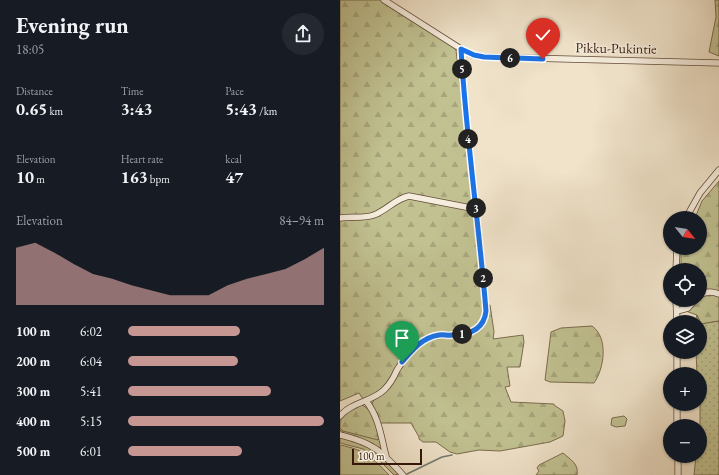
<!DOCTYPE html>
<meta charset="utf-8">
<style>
body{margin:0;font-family:"EB Garamond",serif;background:#242831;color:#f1f3f6;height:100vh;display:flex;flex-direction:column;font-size:15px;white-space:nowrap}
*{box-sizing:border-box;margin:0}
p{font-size:13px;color:#9ea1a6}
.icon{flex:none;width:22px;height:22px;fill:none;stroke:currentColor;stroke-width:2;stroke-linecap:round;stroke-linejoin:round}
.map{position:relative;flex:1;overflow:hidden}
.side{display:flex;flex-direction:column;background:#171b24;width:340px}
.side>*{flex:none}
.needle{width:26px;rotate:120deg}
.controls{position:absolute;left:323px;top:211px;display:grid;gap:8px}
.controls a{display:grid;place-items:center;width:44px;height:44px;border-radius:50%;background:#171b24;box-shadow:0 1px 3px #0004;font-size:20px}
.scale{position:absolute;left:12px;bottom:10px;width:70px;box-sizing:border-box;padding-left:4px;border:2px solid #351809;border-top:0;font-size:11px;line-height:14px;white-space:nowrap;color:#351809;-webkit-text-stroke:3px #f5eddd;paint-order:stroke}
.pin{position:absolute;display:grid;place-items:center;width:34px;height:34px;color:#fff;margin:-41px -17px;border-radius:50% 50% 50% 0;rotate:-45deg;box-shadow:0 0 4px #0007}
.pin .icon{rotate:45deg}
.km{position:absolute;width:20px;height:20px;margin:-10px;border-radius:50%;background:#222;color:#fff;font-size:11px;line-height:20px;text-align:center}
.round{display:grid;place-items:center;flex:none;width:42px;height:42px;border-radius:21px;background:#242831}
.headline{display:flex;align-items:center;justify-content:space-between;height:68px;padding:0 16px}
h1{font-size:22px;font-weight:700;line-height:30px}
.figures{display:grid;grid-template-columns:repeat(3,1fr);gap:6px;height:68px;padding:4px 16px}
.figures div{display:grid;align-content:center}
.figures b{font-size:17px;font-weight:700}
.figures small{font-size:11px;font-weight:400}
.figures p{font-size:11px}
.chart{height:112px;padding:8px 16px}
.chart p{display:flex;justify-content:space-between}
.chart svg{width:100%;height:72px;margin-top:4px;fill:#c59692;opacity:.7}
ul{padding:0 16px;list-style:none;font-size:13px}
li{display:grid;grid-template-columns:64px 48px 1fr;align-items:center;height:30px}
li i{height:10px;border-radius:5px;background:#c59692}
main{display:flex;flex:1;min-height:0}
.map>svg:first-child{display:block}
.green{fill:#c1c191;stroke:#7b6c4d}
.forest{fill:url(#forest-firs);stroke:#7b6c4d}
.garden{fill:url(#garden-dots);stroke:#7b6c4d}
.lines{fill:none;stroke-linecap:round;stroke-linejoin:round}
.stream{stroke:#727b74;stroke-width:1.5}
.minor-casing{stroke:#644b39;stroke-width:7}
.minor{stroke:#f5eddd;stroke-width:5.5}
.route-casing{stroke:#fff;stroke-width:8}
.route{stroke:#1a73e8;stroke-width:5}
.labels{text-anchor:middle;stroke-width:3.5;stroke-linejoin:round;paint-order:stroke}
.street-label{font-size:14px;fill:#351809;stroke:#f5eddd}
</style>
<main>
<section class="side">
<div class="headline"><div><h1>Evening run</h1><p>18:05</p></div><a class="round"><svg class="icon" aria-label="share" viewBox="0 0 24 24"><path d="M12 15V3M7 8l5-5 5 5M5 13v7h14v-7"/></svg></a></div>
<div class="figures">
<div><p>Distance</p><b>0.65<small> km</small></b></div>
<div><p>Time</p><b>3:43</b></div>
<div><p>Pace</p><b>5:43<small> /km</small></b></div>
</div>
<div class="figures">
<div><p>Elevation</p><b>10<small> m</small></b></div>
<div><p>Heart rate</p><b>163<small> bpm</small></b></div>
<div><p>kcal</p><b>47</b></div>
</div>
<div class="chart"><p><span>Elevation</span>84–94 m</p>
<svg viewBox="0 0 160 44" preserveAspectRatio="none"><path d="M0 44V9L10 6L20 12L30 19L40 25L50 28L60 32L70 35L80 38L90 38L100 38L110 32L120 28L130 25L140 22L150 16L160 9V44z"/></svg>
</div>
<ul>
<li><b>100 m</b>6:02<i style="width:57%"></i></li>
<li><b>200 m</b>6:04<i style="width:56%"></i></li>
<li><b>300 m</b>5:41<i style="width:73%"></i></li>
<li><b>400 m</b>5:15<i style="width:100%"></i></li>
<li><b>500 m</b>6:01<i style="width:58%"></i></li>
</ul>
</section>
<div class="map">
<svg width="379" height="475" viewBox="0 0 379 475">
<defs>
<pattern id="forest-firs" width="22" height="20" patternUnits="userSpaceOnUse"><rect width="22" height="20" fill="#c1c191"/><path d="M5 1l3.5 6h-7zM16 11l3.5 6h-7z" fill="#a6a57c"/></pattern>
<pattern id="garden-dots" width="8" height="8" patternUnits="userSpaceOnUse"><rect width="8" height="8" fill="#c1c191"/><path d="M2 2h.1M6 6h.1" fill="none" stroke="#a6a57c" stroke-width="1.8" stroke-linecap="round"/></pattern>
</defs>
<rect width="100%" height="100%" fill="#f0e3ca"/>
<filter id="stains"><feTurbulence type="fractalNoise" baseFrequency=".005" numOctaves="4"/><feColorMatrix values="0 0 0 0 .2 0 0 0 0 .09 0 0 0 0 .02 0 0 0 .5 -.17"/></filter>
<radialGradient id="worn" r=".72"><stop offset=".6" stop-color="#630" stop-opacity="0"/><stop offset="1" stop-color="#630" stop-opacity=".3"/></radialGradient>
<path class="green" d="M0,428L4,431L39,436L42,449L29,442L5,434L0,430Z
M0,437L16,441L38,453L34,456L23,449L0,443Z
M0,445C25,450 32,457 49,475H0Z
M40,455L59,474L54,475L38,459Z"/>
<path class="forest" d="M0,0H40L112,44L116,50L145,304L150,305L154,332L153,339L183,335L184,342L180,367H167L170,386L165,387L171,402L214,404V405L223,411L225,421L223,436L210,442L160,451L139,450L117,454L110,452L96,442H83L79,439V437L71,423H40L32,404L34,399V395L23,399L19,393L0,401Z
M375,0H379V56L369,52L376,17Z
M379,181V321L361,324L357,315L340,309V300H360V270H341V248H360V218H355L362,201Z
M252,326C269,338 264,369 254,383L210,382L205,380L211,332L221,328Z
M21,405C32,407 40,430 38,440L3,431L0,428C0,411 7,411 21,405Z
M284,416L287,419L285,426L276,427L271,425L272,418Z
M223,453C231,460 239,464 237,475H196L199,471L197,468L199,465Z"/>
<path class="garden" d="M357,315L361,324L379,321V475H354L356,456H360V374H357L356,352H360V322H355Z"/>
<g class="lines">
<path class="stream" d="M67,474L102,457L112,455"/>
<g class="minor-casing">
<path id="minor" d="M44,0L121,49L133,55L145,57L379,63
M0,218C12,216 23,219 34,215C47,210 55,199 69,196L136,209
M346,218L360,193L379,170
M336,270L337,248
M360,295C366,291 372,291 379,294
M336,300L337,322
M337,311L348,308L355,300
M337,352V374
M26,401C39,417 41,437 46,456
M337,404V426
M0,416C12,402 31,402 44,390C50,384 54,377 57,370C65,357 75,344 89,338C109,330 143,344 146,311C139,224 126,137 121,49
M0,435C33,443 40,450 63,475
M338,456V475"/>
</g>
<use href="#minor" class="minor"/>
</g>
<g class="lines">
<g class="route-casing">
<path id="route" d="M62,362C72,350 83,337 99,335C103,334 108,336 112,335C129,335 144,330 146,311C139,224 126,137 121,49L134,55L144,57L203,59"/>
</g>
<use href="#route" class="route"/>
</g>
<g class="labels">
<g class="street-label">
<text transform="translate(276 48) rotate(1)" y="5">Pikku-Pukintie</text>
</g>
</g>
<rect width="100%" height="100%" filter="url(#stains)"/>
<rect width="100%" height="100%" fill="url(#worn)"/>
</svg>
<div class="controls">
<a><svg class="needle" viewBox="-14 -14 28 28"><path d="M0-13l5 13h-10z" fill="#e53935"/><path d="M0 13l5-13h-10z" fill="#9ea1a6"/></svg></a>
<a><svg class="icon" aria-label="locate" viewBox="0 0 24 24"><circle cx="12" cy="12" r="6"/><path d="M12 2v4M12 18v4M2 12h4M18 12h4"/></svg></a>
<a><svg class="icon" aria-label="layers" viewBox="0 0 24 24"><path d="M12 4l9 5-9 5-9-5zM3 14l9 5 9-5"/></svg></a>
<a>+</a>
<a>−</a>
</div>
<div class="scale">100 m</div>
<div class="pin" style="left:62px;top:362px;background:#1e9e55"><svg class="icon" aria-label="arrive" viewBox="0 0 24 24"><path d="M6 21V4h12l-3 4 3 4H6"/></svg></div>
<div class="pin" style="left:203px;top:59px;background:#d93025"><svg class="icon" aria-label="check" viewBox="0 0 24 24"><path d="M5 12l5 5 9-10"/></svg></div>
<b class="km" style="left:122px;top:334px">1</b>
<b class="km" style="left:143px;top:278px">2</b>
<b class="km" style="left:136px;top:208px">3</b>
<b class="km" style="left:128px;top:139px">4</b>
<b class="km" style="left:122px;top:69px">5</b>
<b class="km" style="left:170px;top:58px">6</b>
</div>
</main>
